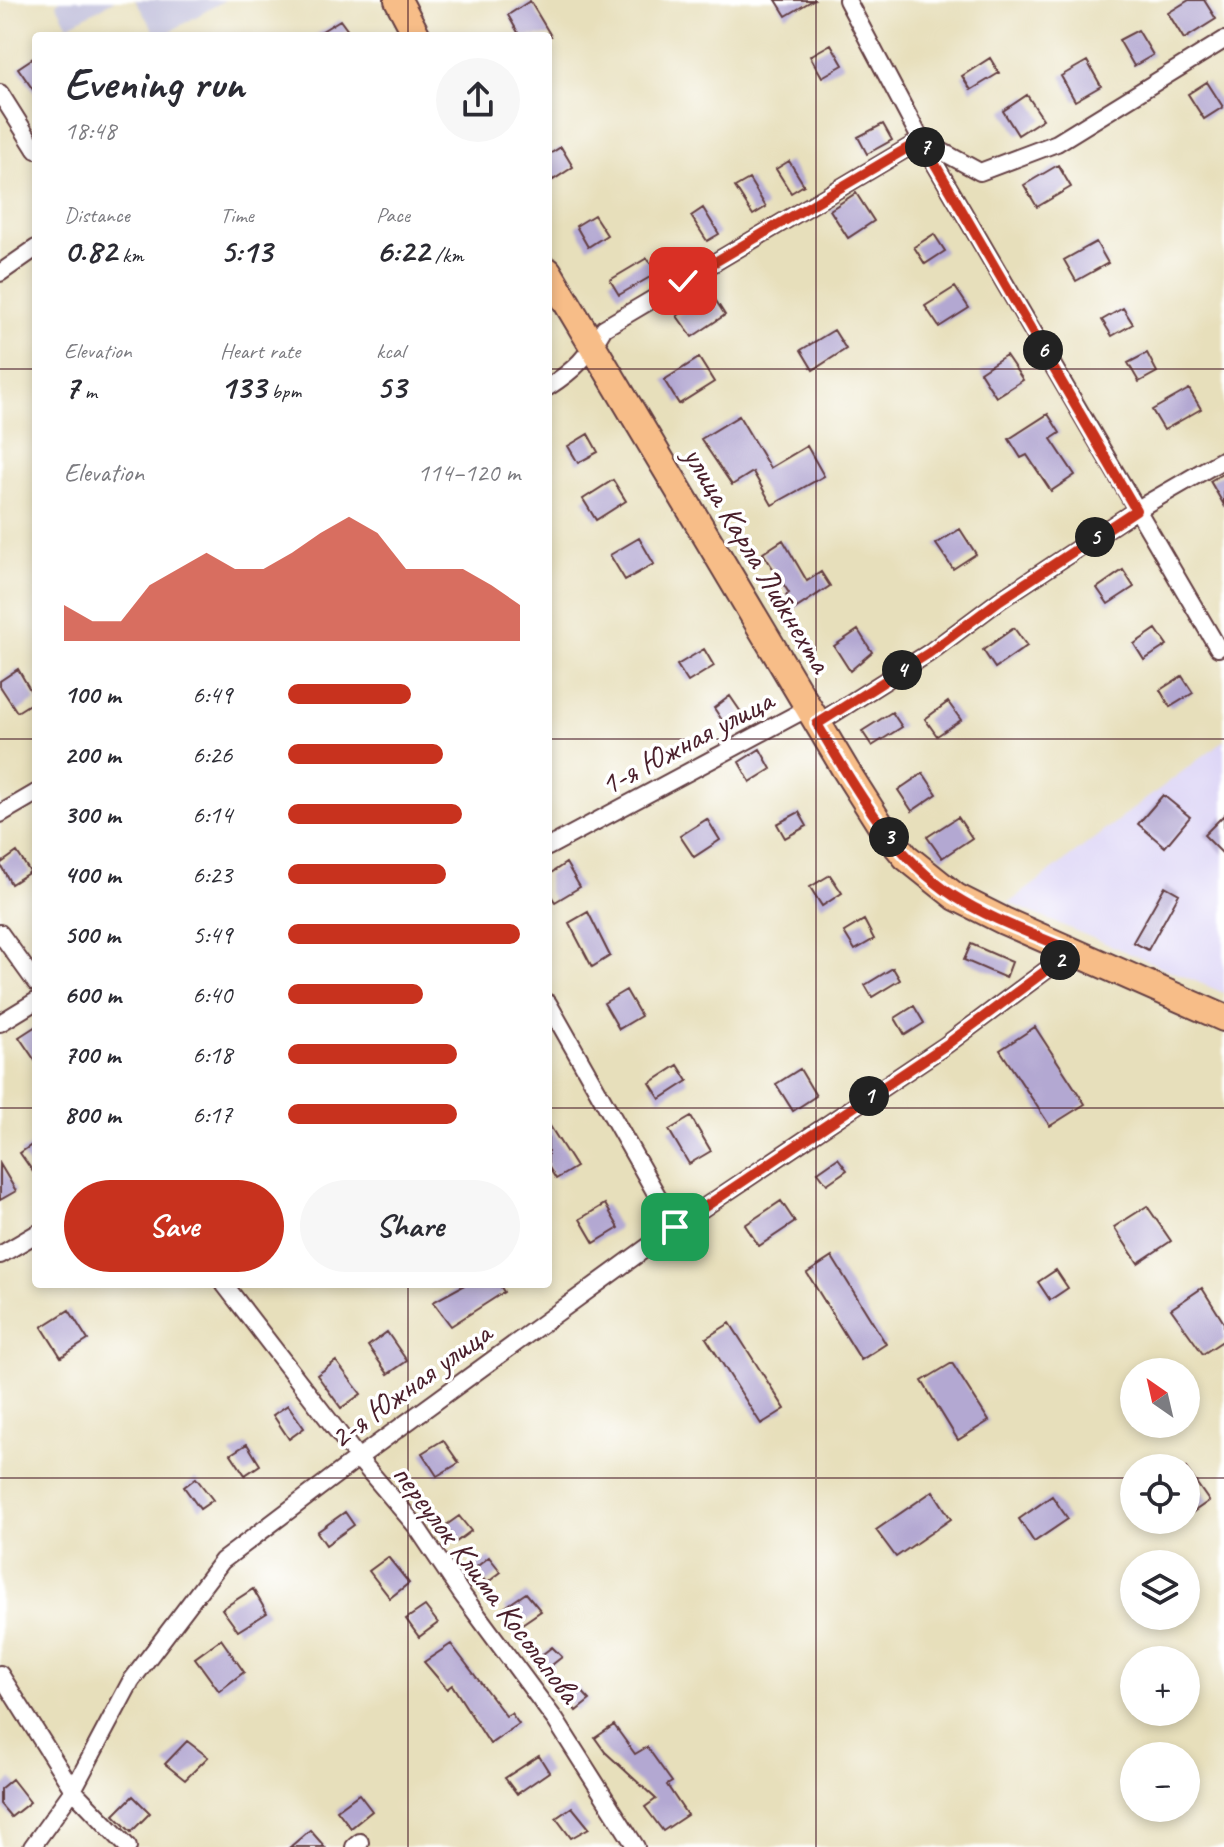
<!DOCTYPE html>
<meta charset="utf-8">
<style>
body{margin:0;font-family:Caveat,sans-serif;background:#f7f7f7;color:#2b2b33;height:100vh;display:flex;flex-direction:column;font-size:30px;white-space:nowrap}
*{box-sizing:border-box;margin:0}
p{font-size:26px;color:#7c7c81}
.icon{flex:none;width:44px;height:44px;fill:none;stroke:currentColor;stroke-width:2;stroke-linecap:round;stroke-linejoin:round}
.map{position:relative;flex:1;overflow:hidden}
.panel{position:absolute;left:32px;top:32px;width:520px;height:1256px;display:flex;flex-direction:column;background:#fff;border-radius:8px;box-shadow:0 4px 12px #0003}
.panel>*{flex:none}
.needle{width:52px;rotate:326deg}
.controls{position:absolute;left:1120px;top:1358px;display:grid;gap:16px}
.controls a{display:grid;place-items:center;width:80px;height:80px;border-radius:50%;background:#fff;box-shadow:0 4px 12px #0003;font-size:40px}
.pin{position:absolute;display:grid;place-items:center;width:68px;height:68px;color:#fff;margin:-34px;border-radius:16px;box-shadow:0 4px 12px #0006}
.km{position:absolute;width:40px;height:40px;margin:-20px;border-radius:50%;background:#222;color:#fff;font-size:22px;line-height:40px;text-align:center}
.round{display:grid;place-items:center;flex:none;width:84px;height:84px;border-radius:42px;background:#f7f7f7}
.headline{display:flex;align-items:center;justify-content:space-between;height:136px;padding:0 32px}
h1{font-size:44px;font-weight:700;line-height:60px}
.metrics{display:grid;grid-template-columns:repeat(3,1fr);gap:12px;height:136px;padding:8px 32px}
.metrics div{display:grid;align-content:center}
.metrics b{font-size:34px;font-weight:700}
.metrics small{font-size:22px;font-weight:400}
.metrics p{font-size:22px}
.chart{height:224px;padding:16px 32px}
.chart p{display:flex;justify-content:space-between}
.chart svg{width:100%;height:144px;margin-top:8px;fill:#c8321e;opacity:.7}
.action{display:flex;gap:16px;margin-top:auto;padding:16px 32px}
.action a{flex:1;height:92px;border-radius:48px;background:#c8321e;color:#fff;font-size:32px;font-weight:700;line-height:92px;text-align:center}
.action a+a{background:#f7f7f7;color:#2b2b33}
ul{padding:0 32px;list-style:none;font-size:26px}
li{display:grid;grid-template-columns:128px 96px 1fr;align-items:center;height:60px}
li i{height:20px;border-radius:10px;background:#c8321e}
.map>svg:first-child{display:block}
.built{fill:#ddd5f6}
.industrial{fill:#c2c1dc}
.building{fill:#b3a8d2}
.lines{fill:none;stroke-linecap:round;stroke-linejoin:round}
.street-casing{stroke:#623c41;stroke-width:20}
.primary-casing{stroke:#623c41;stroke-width:30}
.street{stroke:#fff;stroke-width:16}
.primary{stroke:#f7bd88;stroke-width:26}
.route-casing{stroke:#fff;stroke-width:16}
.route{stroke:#c8321e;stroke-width:10}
.grid{fill:none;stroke:#4a1f2b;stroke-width:2;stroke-opacity:0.55}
.labels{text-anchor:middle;stroke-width:7;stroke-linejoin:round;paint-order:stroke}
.street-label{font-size:32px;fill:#4a1f2b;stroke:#fff}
</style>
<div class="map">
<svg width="1224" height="1847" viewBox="0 0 1224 1847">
<rect width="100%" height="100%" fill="#fff"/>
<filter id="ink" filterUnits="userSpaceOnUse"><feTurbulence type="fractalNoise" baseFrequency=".0125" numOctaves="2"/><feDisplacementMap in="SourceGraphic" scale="16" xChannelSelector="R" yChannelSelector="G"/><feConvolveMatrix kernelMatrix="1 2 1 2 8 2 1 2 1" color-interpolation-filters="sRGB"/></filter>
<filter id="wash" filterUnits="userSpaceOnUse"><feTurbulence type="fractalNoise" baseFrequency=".006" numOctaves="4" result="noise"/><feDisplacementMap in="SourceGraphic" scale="32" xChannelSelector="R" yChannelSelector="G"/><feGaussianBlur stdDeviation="1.8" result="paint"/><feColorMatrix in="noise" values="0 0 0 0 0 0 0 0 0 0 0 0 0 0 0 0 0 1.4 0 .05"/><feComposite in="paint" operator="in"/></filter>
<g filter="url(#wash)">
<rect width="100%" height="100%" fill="#e7dfbb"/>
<path class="built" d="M1224,740V993L1009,903Z"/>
<path class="industrial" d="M61,0H115L68,26L56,3Z
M135,0H225L162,36H157Z"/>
<g id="blocks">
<path class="building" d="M776,0H813L786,16Z
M1189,0H1204L1216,19L1184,39L1168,13Z
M530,1L551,36H520L508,15Z
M340,20L348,31L340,36H314Z
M1138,30L1153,55L1134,66L1119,40Z
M831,44L843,65L822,77L810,56Z
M36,56V94L18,68Z
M990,58L999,73L971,90L962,76Z
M1087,61L1101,86L1075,101L1061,76Z
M1207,82L1223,107L1204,119L1188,94Z
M1027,95L1043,119L1018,135L1003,111Z
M883,124L892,140L867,154L858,137Z
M561,147L573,167L553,180L548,172V155Z
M789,161L804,185L791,193L776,169Z
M1058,165L1071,187L1037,207L1024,185Z
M749,179L766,207L753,215L735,187Z
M856,193L874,221L848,238L830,210Z
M703,208L719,234L707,241L691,216Z
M594,215L607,235L588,247L576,226Z
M934,234L945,251L925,264L914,247Z
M1096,242L1108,263L1076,281L1064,260Z
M647,258L657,273L619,295L610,280Z
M955,287L969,308L939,327L925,306Z
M711,293L725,315L692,337L677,316Z
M1123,308L1133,324L1112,336L1102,320Z
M834,330L846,349L813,370L801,350Z
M1147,353L1157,372L1139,382L1128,363Z
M1006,355L1023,380L996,397L980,372Z
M699,358L714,382L679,404L664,380Z
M1189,389L1201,409L1164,430L1152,410Z
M1048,414L1060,433L1051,439L1075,475L1051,491L1027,455L1021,458L1009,439Z
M739,416L770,468L807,446L824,476L772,505L753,472L732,485L701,439Z
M588,434L598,452L578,463L568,446Z
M1224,473V505L1210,481Z
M613,480L626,501L596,520L583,499Z
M960,529L976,554L953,569L936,544Z
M639,538L654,564L625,580L610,555Z
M783,540L807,581L821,572L830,586L795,609L786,595L789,593L763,553Z
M1123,570L1134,587L1108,604L1097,588Z
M1014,628L1027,646L995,668L983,650Z
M1156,629L1167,645L1144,660L1134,644Z
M858,630L872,652L850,671L834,646Z
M704,649L714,666L688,682L677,665Z
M18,669L36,700L17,712L0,686V681Z
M1182,676L1193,693L1170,707L1160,690Z
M730,696L743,715L726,726L714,708Z
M948,702L961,720L937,736L925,719Z
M892,712L902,727L872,746L862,731Z
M760,749L771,769L750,782L739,762Z
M923,773L937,794L912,811L898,790Z
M1163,795L1190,817L1165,847L1138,824Z
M799,812L807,826L785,838L777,824Z
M1224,815V855L1204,835Z
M958,817L972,838L942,858L927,837Z
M707,819L720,840L694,857L680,836Z
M17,852L30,872L11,884L0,864Z
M566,863L580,887L555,902L548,891V875Z
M830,875L842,893L822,906L810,887Z
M1165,886L1179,894L1148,950L1133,942Z
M588,912L610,956L592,967L569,923Z
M864,920L874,939L855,950L844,932Z
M971,944L1012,962L1006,978L964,960Z
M893,968L900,980L872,997L865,985Z
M626,990L641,1016L619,1029L604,1003Z
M914,1006L924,1023L905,1035L895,1018Z
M36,1026V1062L19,1037Z
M1035,1027L1085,1104L1050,1126L1000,1050Z
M678,1065L688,1081L660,1099L650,1083Z
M800,1069L816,1096L793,1111L776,1084Z
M691,1117L711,1151L689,1164L669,1130Z
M548,1123L576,1167L556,1179L548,1166Z
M36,1142V1176L20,1153Z
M838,1158L847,1170L827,1184L818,1172Z
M0,1164L16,1191L0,1200Z
M781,1201L795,1222L759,1246L745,1225Z
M605,1204L619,1228L594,1243L580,1219Z
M1147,1206L1171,1241L1138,1263L1114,1227Z
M832,1257L886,1344L861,1360L807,1273Z
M1056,1270L1068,1288L1050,1300L1038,1282Z
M466,1284H499L504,1292L451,1326L433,1302Z
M1202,1288L1224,1323V1340L1203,1354L1171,1309Z
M69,1310L88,1340L61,1357L42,1327Z
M730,1323L785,1409L761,1424L706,1338Z
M387,1332L407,1361L388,1374L368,1346Z
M336,1361L361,1394L341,1408L317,1375Z
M952,1363L989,1421L958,1440L922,1381Z
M288,1405L304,1428L289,1439L273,1415Z
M443,1440L459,1463L437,1476L422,1453Z
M247,1444L260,1465L245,1475L231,1454Z
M1186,1468L1209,1501L1193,1512L1186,1501Z
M196,1478L213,1500L200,1509L184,1487Z
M933,1491L951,1519L896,1557L876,1530Z
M1052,1496L1068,1519L1034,1542L1019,1519Z
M345,1512L354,1525L326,1545L317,1532Z
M459,1516L471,1531L456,1542L445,1526Z
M388,1557L409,1583L390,1598L369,1571Z
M489,1557L501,1572L487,1583L474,1569Z
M253,1589L267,1613L238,1631L222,1609Z
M526,1593L541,1611L519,1626L504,1608Z
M425,1606L438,1623L419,1637L406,1619Z
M221,1639L244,1672L219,1691L195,1658Z
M451,1644L506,1716L511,1713L519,1724L490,1744L452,1685L447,1689L424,1662Z
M552,1647L562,1657L548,1668L539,1657Z
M576,1685L590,1700L576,1711L562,1694Z
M614,1725L635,1754L647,1747L672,1782L667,1785L687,1815L663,1831L645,1807L656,1799L605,1752L595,1738Z
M187,1741L208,1757L185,1780L165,1764Z
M539,1756L549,1772L517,1794L505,1778Z
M12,1779L30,1802L11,1817L0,1804V1789Z
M359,1794L372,1811L351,1828L337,1810Z
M133,1796L150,1813L131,1832L114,1815Z
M572,1807L589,1828L571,1838L556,1818Z
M310,1830L325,1847H290Z"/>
</g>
</g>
<g filter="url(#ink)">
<use href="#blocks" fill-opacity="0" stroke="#623c41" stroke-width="2"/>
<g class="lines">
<g class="street-casing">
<path id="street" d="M847,0L921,140L1218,648
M0,93L36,150
M0,273L36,248
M548,387C575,370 588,356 604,328L921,140L980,172L1057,143L1224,40
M817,724L929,653L1000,600L1136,510L1224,459
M0,814L36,793
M548,847L808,708
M0,933L36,983
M548,1003L675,1227
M0,1023L36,1001
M0,1255L36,1234
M224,1284L358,1458L416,1526L461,1593L556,1721L636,1847
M0,1674L73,1790L128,1847
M32,1847L73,1790L131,1681L222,1561L358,1458L675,1227L946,1045L1072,951
M354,1847L360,1842"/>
</g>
<g class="primary-casing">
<path id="primary" d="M398,0L417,36
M548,271L845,769L883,829L906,857L956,897L1004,921L1224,1018"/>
</g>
<use href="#street" class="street"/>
<use href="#primary" class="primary"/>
</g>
</g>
<g class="lines" filter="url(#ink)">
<g class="route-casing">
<path id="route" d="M675,1227L946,1045L1072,951C1033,934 990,919 954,896C891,855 855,787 817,724L929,653L1000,600L1136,510L921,140L683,281"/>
</g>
<use href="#route" class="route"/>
</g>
<path class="grid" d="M408,0V36M816,0V1847M0,369H36M548,369H1224M0,739H36M548,739H1224M0,1108H36M548,1108H1224M408,1284V1847M0,1478H1134M1186,1478H1224"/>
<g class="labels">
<g class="street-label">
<text transform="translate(758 559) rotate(59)" y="11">улица Карла Либкнехта</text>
<text transform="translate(686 742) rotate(-28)" y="11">1-я Южная улица</text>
<text transform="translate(410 1385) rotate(-36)" y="11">2-я Южная улица</text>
<text transform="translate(487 1583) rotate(53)" y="11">переулок Клима Косолапова</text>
</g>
</g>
</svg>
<div class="controls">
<a><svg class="needle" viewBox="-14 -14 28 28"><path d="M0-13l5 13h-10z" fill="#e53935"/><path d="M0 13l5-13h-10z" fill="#7c7c81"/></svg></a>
<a><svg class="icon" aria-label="locate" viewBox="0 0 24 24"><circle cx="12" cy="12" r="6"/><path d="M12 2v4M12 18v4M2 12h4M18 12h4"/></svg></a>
<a><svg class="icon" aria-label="layers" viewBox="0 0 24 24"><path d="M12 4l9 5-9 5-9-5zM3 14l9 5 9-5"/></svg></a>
<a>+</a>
<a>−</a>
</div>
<div class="pin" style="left:675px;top:1227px;background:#1e9e55"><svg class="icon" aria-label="arrive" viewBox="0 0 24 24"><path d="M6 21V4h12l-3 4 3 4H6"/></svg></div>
<div class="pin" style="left:683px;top:281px;background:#d93025"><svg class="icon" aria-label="check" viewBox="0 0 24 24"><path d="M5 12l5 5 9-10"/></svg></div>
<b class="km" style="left:869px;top:1096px">1</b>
<b class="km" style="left:1060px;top:960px">2</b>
<b class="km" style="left:889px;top:837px">3</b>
<b class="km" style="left:902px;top:670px">4</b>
<b class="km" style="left:1095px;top:537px">5</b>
<b class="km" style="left:1043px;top:350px">6</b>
<b class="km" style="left:925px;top:147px">7</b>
<section class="panel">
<div class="headline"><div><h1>Evening run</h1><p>18:48</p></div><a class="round"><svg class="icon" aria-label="share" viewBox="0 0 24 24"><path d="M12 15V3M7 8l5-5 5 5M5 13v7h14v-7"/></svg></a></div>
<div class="metrics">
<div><p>Distance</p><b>0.82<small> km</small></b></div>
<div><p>Time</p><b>5:13</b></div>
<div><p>Pace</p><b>6:22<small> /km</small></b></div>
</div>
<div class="metrics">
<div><p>Elevation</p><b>7<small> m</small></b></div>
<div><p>Heart rate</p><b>133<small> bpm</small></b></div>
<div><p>kcal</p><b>53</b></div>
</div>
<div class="chart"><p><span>Elevation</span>114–120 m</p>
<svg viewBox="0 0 160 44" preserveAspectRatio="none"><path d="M0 44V33L10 38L20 38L30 27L40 22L50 17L60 22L70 22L80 17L90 11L100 6L110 11L120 22L130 22L140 22L150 27L160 33V44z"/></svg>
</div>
<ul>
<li><b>100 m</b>6:49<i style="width:53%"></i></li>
<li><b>200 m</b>6:26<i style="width:67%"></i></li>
<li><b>300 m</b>6:14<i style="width:75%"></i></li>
<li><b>400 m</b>6:23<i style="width:68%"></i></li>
<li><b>500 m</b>5:49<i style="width:100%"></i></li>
<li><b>600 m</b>6:40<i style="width:58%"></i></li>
<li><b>700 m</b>6:18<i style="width:73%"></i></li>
<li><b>800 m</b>6:17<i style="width:73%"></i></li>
</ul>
<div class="action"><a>Save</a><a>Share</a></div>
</section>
</div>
